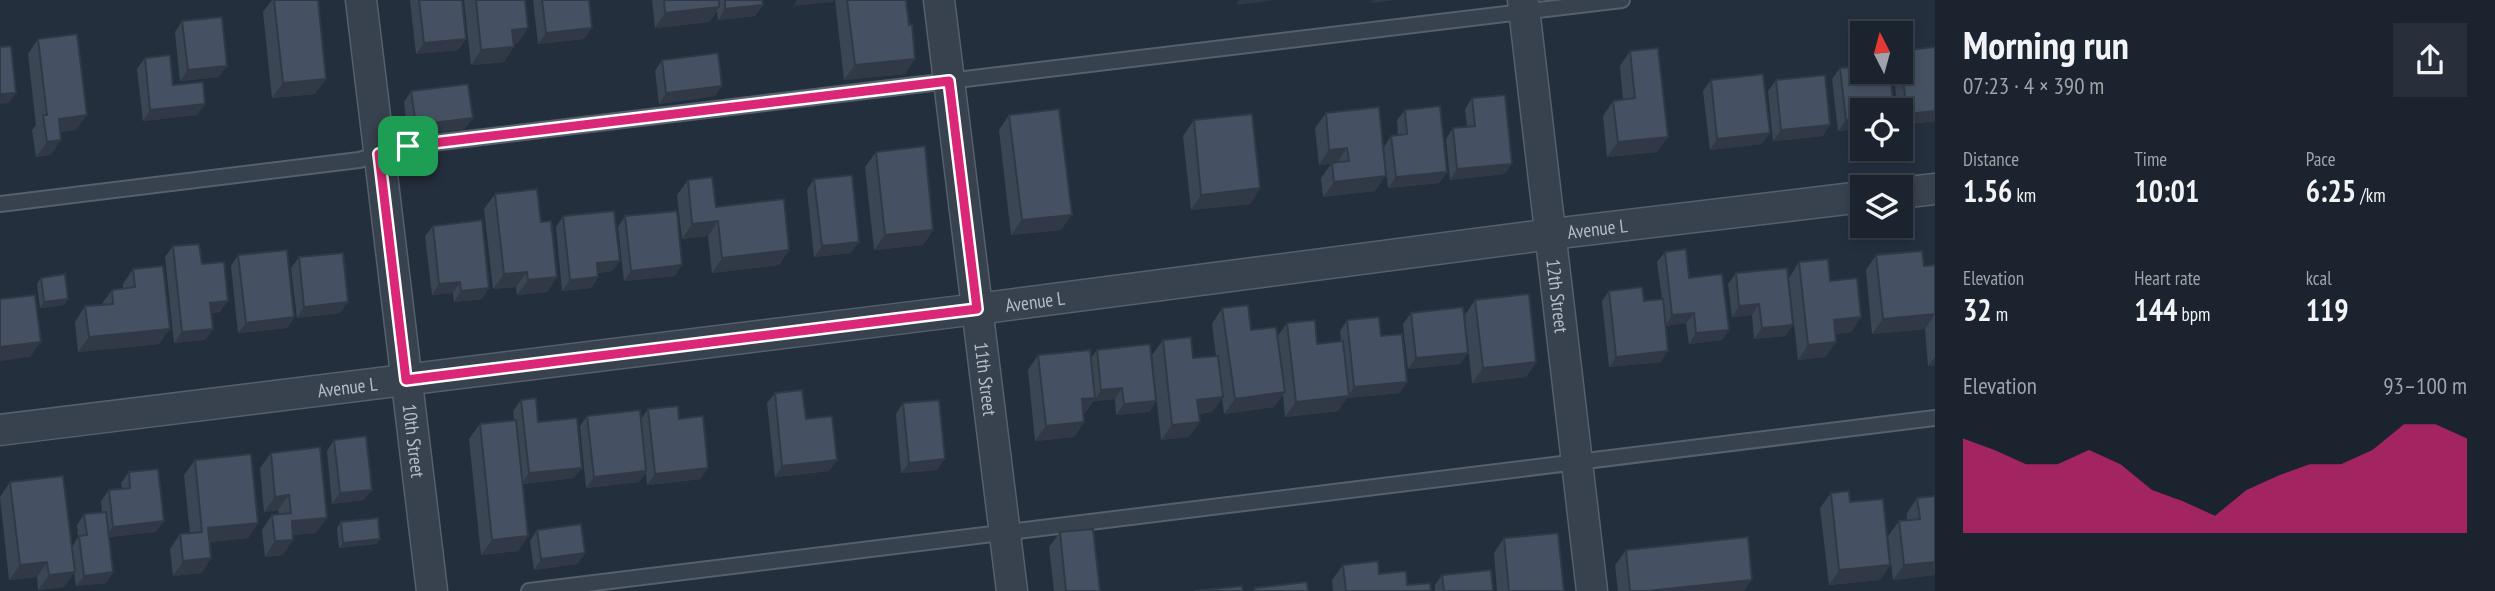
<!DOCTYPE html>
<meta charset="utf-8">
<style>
body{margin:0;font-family:"PT Sans Narrow",sans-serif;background:#282f3a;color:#f1f3f6;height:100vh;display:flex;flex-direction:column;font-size:26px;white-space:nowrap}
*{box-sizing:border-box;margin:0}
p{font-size:23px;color:#a0a4aa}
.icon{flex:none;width:38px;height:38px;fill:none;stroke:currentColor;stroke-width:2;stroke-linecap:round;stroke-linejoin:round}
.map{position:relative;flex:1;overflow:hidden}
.details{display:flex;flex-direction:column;background:#1b232e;width:560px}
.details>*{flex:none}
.needle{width:46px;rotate:354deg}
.buttons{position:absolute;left:1850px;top:21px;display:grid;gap:14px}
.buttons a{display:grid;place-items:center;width:63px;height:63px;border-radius:0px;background:#1b232e;box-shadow:0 4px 10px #0003,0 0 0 2px #39404a;font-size:35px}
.pin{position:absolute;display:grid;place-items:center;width:60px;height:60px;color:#fff;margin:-30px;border-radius:14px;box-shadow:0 4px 10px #0006}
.round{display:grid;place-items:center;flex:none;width:74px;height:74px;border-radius:0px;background:#282f3a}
.headline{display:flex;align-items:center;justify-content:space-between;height:119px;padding:0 28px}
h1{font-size:38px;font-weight:700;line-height:52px}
.metrics{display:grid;grid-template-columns:repeat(3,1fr);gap:10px;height:119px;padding:7px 28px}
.metrics div{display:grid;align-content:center}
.metrics b{font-size:30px;font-weight:700}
.metrics small{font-size:19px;font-weight:400}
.metrics p{font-size:19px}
.chart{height:196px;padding:14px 28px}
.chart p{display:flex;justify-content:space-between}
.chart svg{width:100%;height:126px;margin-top:7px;fill:#db2777;opacity:.7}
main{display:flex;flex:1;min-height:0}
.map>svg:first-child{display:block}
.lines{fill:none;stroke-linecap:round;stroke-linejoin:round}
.service-casing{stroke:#565f6c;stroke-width:18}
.minor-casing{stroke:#565f6c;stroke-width:33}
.service{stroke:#38414e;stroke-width:14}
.minor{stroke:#38414e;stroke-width:30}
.wall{fill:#3b4654}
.shaded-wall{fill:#303945}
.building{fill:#455162;stroke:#303945;stroke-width:2}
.route-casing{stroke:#fff;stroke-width:14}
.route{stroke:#db2777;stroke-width:9}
.labels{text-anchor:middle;stroke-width:7;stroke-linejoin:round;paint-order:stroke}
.street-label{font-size:19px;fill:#b4bcc9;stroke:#1d2633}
</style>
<main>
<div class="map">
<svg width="1935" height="591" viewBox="0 0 1935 591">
<rect width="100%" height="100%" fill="#242f3e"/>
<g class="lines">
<g class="service-casing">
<path id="service" d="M0,204L359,160L408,146L1622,0
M529,591L1935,418"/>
</g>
<g class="minor-casing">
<g id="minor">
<path id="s1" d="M361,0L432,591"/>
<path id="s2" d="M939,0L1012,591"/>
<path id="s3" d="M1523,0L1592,591"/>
<path d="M1900,193L1935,189"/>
<path id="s4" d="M0,430L977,309L1552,234L1862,197"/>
</g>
</g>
<use href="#service" class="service"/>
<use href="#minor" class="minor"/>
</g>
<path class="wall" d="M272,0H318L315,94L272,98L263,12Z
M410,0H462L466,39L458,50L416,54Z
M464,0H525L518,43L514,44L504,62L471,65Z
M533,0H589L584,39L538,44Z
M652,0H762L763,5L755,16L718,20L717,11L709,22L655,28Z
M835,0H906L905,74L844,80Z
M182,21L219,77L180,81L175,32Z
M38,39L76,130L60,132L51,155L36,157L32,130L36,125L28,54Z
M1630,51L1657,152L1607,157L1603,116L1613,101L1623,100L1620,66Z
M1900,51L1935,121L1900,125V110H1898L1893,72H1900Z
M145,58L173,85L205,104L197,115L143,121L137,69Z
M662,60L722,86L715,96L659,104L655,71Z
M1840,68L1862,110V128L1838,131L1832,79Z
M1711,80L1762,144L1710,150L1703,91Z
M1776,80L1823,136L1773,141L1768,91Z
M411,91L465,129L408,136L404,102Z
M1472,98L1512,164L1504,174L1450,180L1446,139L1453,128L1467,127L1465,109Z
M1405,110L1447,172L1439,183L1388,188L1384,147L1391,136L1398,135L1397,120Z
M1326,113L1375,191L1323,197L1321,178L1331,164L1319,165L1315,128Z
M1009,115L1061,230L1011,235L999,130Z
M1194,120L1260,188L1250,204L1191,210L1183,136Z
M876,152L933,230L923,245L874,250L865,167Z
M814,179L851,253L814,257L807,190Z
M688,180L716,207L789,250L779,265L712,273L708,236L682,239L677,195Z
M495,194L541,222L557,277L547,292L517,295L516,287L493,289L484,209Z
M563,216L620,261L612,271L598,273V277L591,288L562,291L556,227Z
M625,216L675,276L624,281L618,227Z
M433,226L482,299L454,302L453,293L432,295L425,236Z
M173,246L202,264L220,312L211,313L213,329L205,340L174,343L165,257Z
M1665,252L1689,278L1729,330L1722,340L1689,344L1686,323L1666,326L1661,362L1609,367L1602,301L1609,291L1644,301L1662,299L1657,262Z
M238,255L294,317L287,328L238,333L231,266Z
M1876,255L1924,266L1935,265V365L1928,366L1925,329L1872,334L1866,270Z
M299,257L340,313L297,318L291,268Z
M1799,262L1830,281L1861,317L1851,332L1835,334L1836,342L1825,357L1798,360L1789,278Z
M133,269L159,344L78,352L75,322L85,306L101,305L112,290L123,289V284Z
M1736,273L1793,325L1785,336L1754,339L1752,315L1732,317L1728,284Z
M41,278L68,299L64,305L40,308L37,284Z
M1475,300L1536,362L1526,377L1472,383L1465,315Z
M1222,308L1251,330L1277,337L1287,323L1317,344L1341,341L1340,331L1347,320L1381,336L1400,393L1347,398L1338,411L1285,417L1283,395L1274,407L1224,414L1222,398L1212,412L1199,414L1189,437L1161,440L1152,355L1163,340L1193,358L1216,356L1212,324Z
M1411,313L1468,353L1460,364L1408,369L1403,324Z
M1097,350L1156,401L1149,412L1116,415L1115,399L1094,401V400L1085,413H1083L1084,422L1074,437L1035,441L1028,370L1038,355L1091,358Z
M775,393L806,419L837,460L829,471L775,477L767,403Z
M521,400L538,422L574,478L523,484L528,536L518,551L481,555L469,439L480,424L514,420L513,411Z
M903,403L937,470L901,473L896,414Z
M648,409L679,419L701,479L647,485L646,472L639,482L586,488L580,426L587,416L641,419Z
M334,440L364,500L332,504L327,451Z
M271,453L316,533L293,535L283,555L265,557L262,530L272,515L279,514L278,510L264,512L260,468Z
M195,460L258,523L248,538L210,542L211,558L201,573L173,576L170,549L180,534L190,533L184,475Z
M129,472L156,532L109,537L113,572L106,583L76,586L74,572L64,587L38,590L37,577L9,580L0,497L10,482L72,547L78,537L77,525L84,514L102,512L101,501L109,490L122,489L121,483Z
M1831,493L1850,502L1890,565L1880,580L1829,585L1820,508Z
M1917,498L1935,575L1893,580L1888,536L1899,521L1907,520V513Z
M341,522L380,539L376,544L339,548L337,528Z
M537,530L585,553L577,564L534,570L530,541Z
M1060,532L1100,591H1054L1049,547Z
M1504,538L1564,591H1497L1494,553Z
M1626,550L1744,591H1618L1615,565Z
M1343,565L1379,574L1407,585L1431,591H1333L1332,580Z
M1442,575L1493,591H1435V585Z"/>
<path class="shaded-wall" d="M797,0H834L833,2L793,6Z
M1239,0H1275L1236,5Z
M1373,0H1397L1371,3Z
M763,5L755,16L718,20L725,9Z
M719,7L709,22L655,28L665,13Z
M528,28L518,43L502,45L512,30Z
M592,28L584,39L538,44L546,33Z
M466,39L458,50L416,54L424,43Z
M514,47L504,62L471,65L481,50Z
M915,59L905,74L844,80L855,65Z
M227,66L219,77L180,81L188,70Z
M326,79L315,94L272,98L283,83Z
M722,86L715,96L659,104L666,93Z
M16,93L9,103L0,104V94Z
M205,104L197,115L143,121L150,110Z
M1935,111V121L1900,125V123L1907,114Z
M87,115L76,130L48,134L59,119Z
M473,118L465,129L408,136L416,125Z
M1862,118V128L1838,131L1846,120Z
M1830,125L1823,136L1773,141L1781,130Z
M1770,133L1762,144L1710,150L1717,139Z
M1668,137L1657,152L1607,157L1618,142Z
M61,140L51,155L36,157L47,142Z
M1347,148L1337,163L1319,165L1329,150Z
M1512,164L1504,174L1450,180L1457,169Z
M1447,172L1439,183L1388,188L1396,177Z
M1386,176L1375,191L1323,197L1334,182Z
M1260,188L1250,204L1191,210L1201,195Z
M1072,215L1061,230L1011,235L1022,220Z
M718,221L708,236L682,239L692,224Z
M933,230L923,245L874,250L885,235Z
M859,242L851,253L814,257L822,246Z
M789,250L779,265L712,273L722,258Z
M620,261L612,271L589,274L597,263Z
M682,265L675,276L624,281L631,271Z
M527,272L516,287L493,289L504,274Z
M557,277L547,292L517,295L528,280Z
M598,277L591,288L562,291L570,280Z
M460,282L453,293L432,295L439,284Z
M489,288L482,299L454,302L461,291Z
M68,299L64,305L40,308L44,302Z
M228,301L220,312L202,314L210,303Z
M348,302L340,313L297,318L304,307Z
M1759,304L1752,315L1732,317L1739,306Z
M1694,313L1686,323L1665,326L1672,315Z
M1935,314L1925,329L1872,334L1883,319Z
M294,317L287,328L238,333L246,323Z
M1861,317L1851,332L1823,335L1834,320Z
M1793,325L1785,336L1754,339L1762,328Z
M170,329L159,344L78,352L89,337Z
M213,329L205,340L174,343L182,332Z
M1729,330L1722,340L1689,344L1696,333Z
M41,342L30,357L0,361V347Z
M1836,342L1825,357L1798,360L1808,345Z
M1668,351L1661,362L1609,367L1616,357Z
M1468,353L1460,364L1408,369L1416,358Z
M1935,357V365L1928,366Z
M1536,362L1526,377L1472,383L1483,368Z
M1407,382L1400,393L1347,398L1338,411L1285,417L1296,402L1348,396L1354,387Z
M1122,388L1115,399L1094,401L1101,390Z
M1285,392L1274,407L1224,414L1235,399Z
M1223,397L1212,412L1187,415L1197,400Z
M1095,398L1085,413L1071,414L1082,399Z
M1156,401L1149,412L1116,415L1124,404Z
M1084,422L1074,437L1035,441L1046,426Z
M1200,422L1189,437L1161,440L1172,425Z
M945,459L937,470L901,473L909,463Z
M837,460L829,471L775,477L782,466Z
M582,468L574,478L521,484L529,473Z
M708,468L701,479L647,485L655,474Z
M646,471L639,482L586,488L594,477Z
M372,490L364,500L332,504L340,493Z
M289,495L278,510L264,512L275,497Z
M327,518L316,533L281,536L292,521Z
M164,521L156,532L105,537L113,527Z
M258,523L248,538L198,543L208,528Z
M528,536L518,551L481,555L492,540Z
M380,539L376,544L339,548L343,543Z
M293,540L283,555L265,557L275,541Z
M585,553L577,564L534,570L541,559Z
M211,558L201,573L173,576L183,561Z
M47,562L37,577L9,580L20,565Z
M1935,562V575L1893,580L1904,565Z
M1890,565L1880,580L1829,585L1839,570Z
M75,572L64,587L38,590L49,575Z
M113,572L106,583L76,586L84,576Z
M1752,580L1744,591H1647Z"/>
<path class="building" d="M274,0H318L326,79L283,83Z
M419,0H462L466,39L424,43Z
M476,0H525L528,28L512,30L514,47L481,50Z
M542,0H589L592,28L546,33Z
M664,0H719V7L665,13Z
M725,0H762L763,5L725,9Z
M847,0H906L909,25L912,24L915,59L855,65Z
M222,17L227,66L188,70L182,21Z
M77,34L87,115L59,119L61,140L47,142L43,115H47L38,39Z
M11,46L16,93L0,94V47Z
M1935,47V111L1907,114L1900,51Z
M1658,48L1668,137L1618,142L1613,101L1635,98L1630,51Z
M718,53L722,86L666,93L662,60Z
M170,55L173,85L203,82L205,104L150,110L145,58Z
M1862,66V72H1890L1894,110H1862V118L1846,120L1840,68Z
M1763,74L1770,133L1717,139L1711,80Z
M1825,75L1830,125L1781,130L1776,80Z
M468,84L473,118L416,125L411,91Z
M1505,95L1512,164L1457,169L1453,128L1475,126L1472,98Z
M1440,106L1447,172L1396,177L1391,136L1407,134L1405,110Z
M1379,107L1386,176L1334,182L1332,163L1349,161L1347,148L1329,150L1326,113Z
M1059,109L1072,215L1022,220L1009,115Z
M1252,114L1260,188L1201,195L1194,120Z
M925,146L933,230L885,235L876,152Z
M852,175L859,242L822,246L814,179Z
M712,177L716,207L784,199L789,250L722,258L718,221L692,224L688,180Z
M537,189L541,222L551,221L557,277L528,280L527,272L504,274L495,194Z
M614,211L620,261L597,263L598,277L570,280L563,216Z
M677,211L682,265L631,271L625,216Z
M482,220L489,288L461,291L460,282L439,284L433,226Z
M199,244L202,264L224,262L228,301L210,303L213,329L182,332L173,246Z
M1686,249L1689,278L1722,274L1729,330L1696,333L1694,313L1672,315L1665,252Z
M287,250L294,317L246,323L238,255Z
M1922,251L1924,266L1935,265V314L1883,319L1876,255Z
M343,253L348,302L304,307L299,257Z
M1828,259L1830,281L1857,278L1861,317L1834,320L1836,342L1808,345L1799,262Z
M163,266L170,329L89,337L85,306L113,304L112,290L135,287L133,269Z
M1787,268L1793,325L1762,328L1759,304L1739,306L1736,273Z
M65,274L68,299L44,302L41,278Z
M1642,287L1644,301L1663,299L1668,351L1616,357L1609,291Z
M1529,294L1536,362L1483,368L1475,300Z
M35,295L41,342L0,347V299Z
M1248,305L1251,330L1276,327L1285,392L1235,399L1222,308Z
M1463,307L1468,353L1416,358L1411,313Z
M1379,317L1381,336L1402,334L1407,382L1354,387L1347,320Z
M1315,320L1317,344L1343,341L1349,396L1296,402L1287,323Z
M1191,337L1193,358L1218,356L1223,397L1197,400L1200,422L1172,425L1163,340Z
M1150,344L1156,401L1124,404L1122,388L1101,390L1097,350Z
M1090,350L1095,398L1082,399L1084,422L1046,426L1038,355Z
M802,390L806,419L832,416L837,460L782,466L775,393Z
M536,398L538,422L577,418L582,468L529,473L521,400Z
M939,400L945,459L909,463L903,403Z
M678,406L679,419L703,416L708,468L655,474L648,409Z
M640,410L646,471L594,477L587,416Z
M516,420L528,536L492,540L480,424Z
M366,436L372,490L340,493L334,440Z
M320,447L327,518L292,521L293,540L275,541L272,515L291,513L289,495L275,497L271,453Z
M251,454L258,523L208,528L211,558L183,561L180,534L202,532L195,460Z
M158,469L164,521L113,527L109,490L130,488L129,472Z
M63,476L75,572L49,575L47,562L20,565L10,482Z
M1849,491L1850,502L1883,499L1890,565L1839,570L1831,493Z
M1935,496V562L1904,565L1899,521L1920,519L1917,498Z
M106,512L113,572L84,576L79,536L87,535L84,514Z
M378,518L380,539L343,543L341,522Z
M581,524L585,553L541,559L537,530Z
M1093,529L1100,591H1066L1060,532Z
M1558,533L1564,591H1509L1504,538Z
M1748,537L1752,580L1647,591H1630L1626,550Z
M1378,561L1379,574L1406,571L1407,585L1430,583L1431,591H1346L1343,565Z
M1491,570L1493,591H1444L1442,575Z
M1307,582L1308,591H1255V588Z
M1242,586L1243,591H1194Z"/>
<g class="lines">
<g class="route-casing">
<path id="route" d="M949,81L977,309L406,380L379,154L408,146Z"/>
</g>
<use href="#route" class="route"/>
</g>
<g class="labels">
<g class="street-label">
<text dy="7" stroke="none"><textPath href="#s4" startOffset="1610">Avenue L</textPath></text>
<text dy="7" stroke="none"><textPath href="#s3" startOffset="298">12th Street</textPath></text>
<text dy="7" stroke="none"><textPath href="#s4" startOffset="1043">Avenue L</textPath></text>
<text dy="7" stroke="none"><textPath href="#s2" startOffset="382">11th Street</textPath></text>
<text dy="7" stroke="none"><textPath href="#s4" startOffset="350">Avenue L</textPath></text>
<text dy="7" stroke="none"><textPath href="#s1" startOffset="444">10th Street</textPath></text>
</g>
</g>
</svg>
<div class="buttons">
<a><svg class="needle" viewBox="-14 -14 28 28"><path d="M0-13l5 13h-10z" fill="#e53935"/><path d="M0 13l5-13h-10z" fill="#a0a4aa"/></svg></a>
<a><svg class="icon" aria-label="locate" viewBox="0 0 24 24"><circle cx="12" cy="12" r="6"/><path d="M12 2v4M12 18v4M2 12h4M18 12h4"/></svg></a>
<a><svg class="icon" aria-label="layers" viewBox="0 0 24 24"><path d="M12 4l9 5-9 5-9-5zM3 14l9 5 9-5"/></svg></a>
</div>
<div class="pin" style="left:408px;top:146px;background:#1e9e55"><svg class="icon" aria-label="arrive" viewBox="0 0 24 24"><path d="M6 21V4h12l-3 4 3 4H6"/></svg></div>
</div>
<section class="details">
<div class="headline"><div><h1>Morning run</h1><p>07:23 · 4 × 390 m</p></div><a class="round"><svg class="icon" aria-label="share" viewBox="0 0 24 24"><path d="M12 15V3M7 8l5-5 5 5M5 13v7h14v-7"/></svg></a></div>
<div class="metrics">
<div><p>Distance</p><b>1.56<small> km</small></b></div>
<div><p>Time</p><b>10:01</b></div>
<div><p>Pace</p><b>6:25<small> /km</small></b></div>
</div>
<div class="metrics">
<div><p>Elevation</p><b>32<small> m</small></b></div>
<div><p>Heart rate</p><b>144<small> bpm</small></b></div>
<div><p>kcal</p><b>119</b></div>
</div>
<div class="chart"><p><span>Elevation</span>93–100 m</p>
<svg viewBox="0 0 160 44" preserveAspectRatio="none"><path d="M0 44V11L10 15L20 20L30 20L40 15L50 20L60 29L70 33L80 38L90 29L100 24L110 20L120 20L130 15L140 6L150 6L160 11V44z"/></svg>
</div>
</section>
</main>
